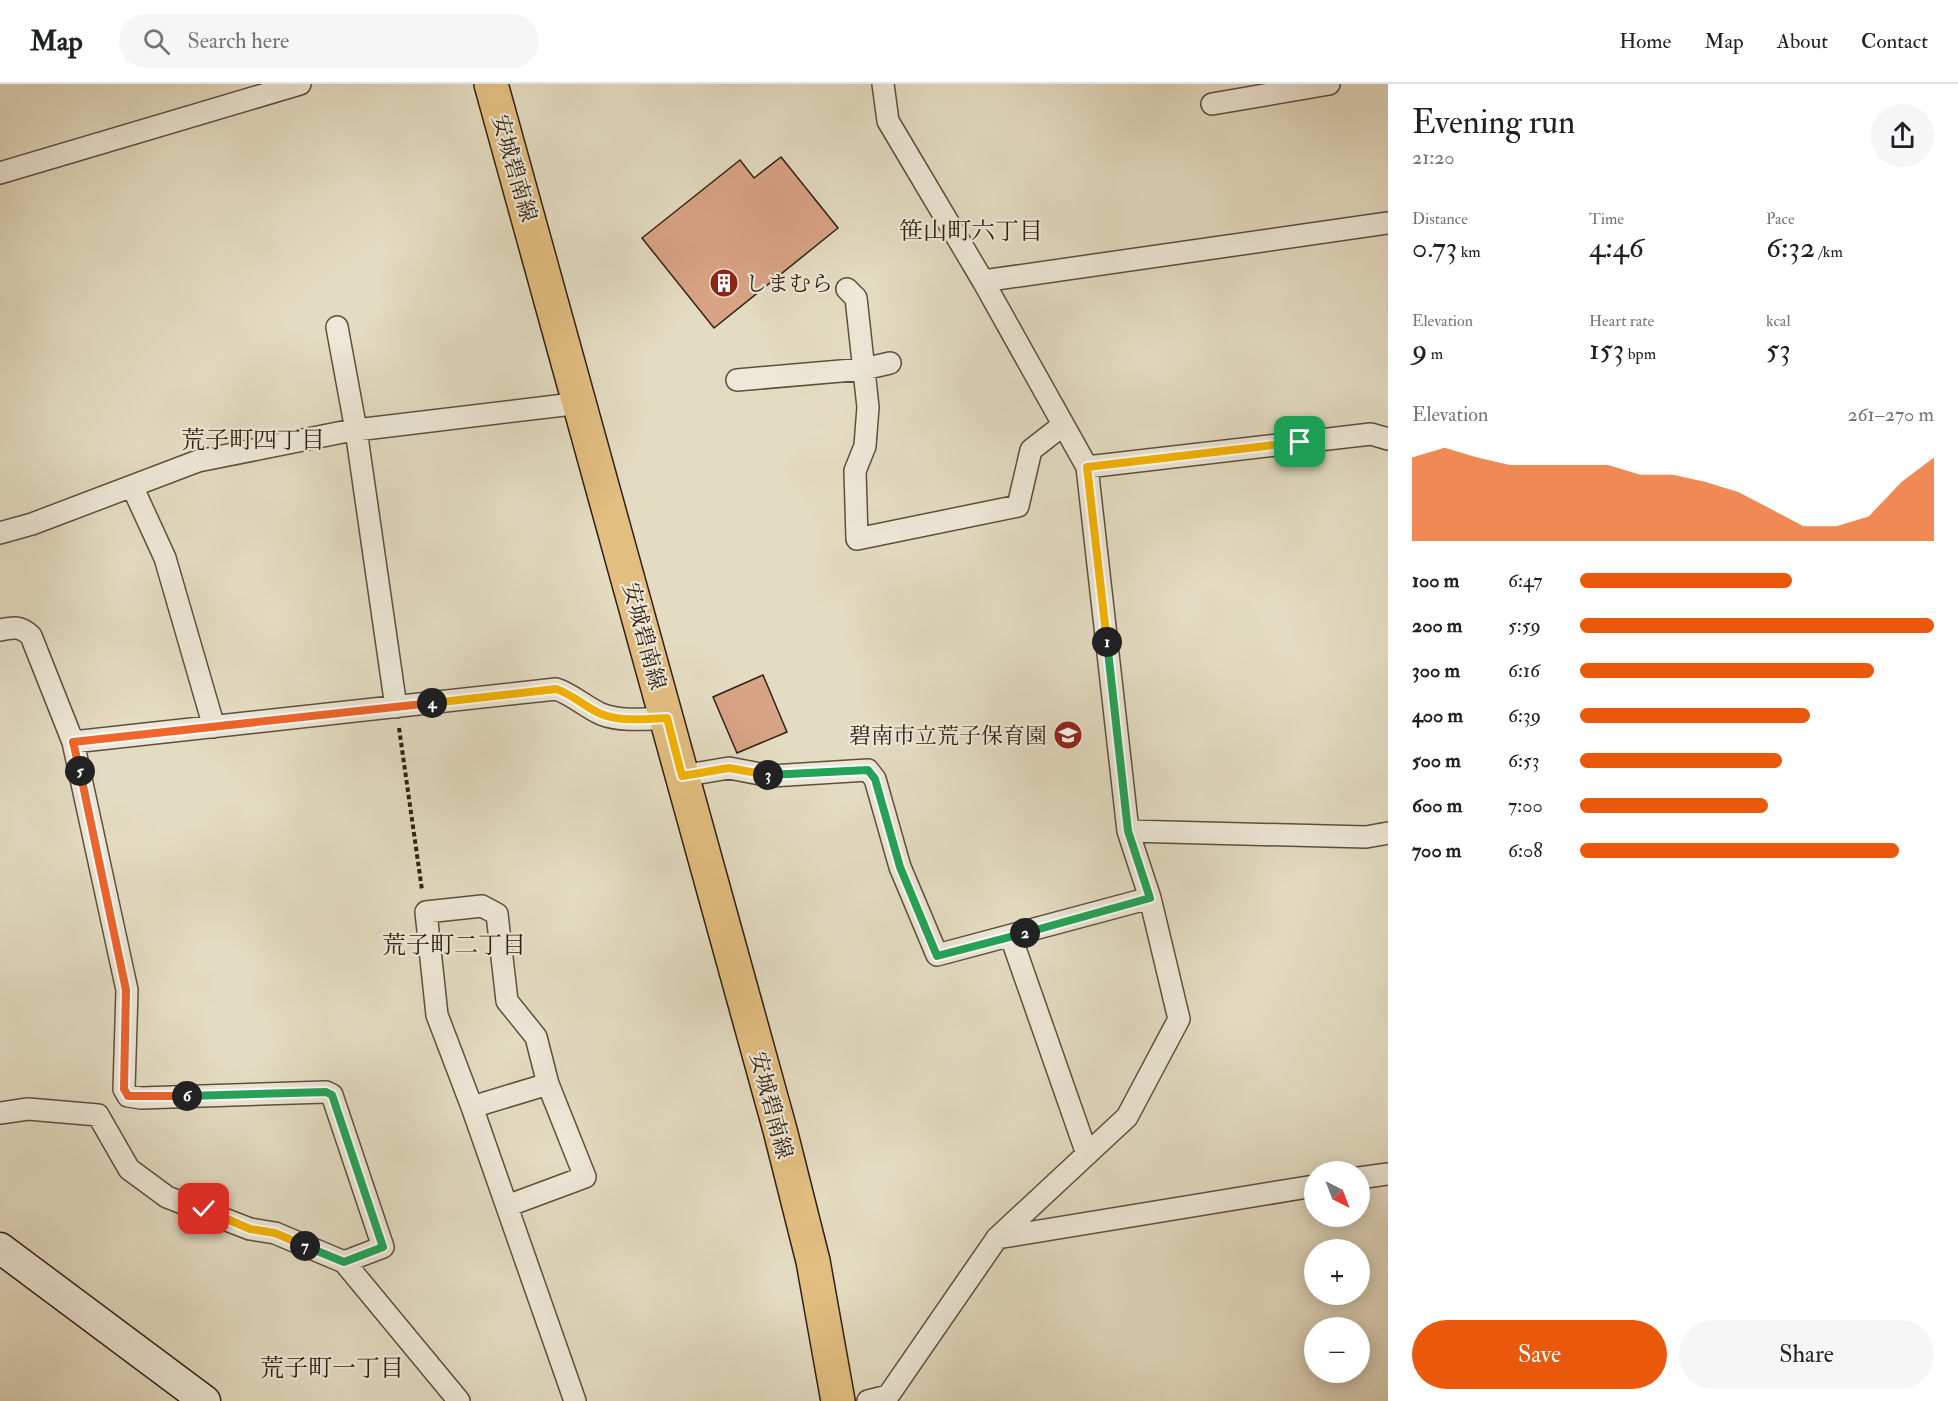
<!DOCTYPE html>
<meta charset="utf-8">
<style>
body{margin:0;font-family:"IM FELL Double Pica","Noto Serif JP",serif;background:#f6f6f6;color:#202124;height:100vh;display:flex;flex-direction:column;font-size:22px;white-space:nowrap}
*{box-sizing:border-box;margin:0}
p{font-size:20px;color:#757577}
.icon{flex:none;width:33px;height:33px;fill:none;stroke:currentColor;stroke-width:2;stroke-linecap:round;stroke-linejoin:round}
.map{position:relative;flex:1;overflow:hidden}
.drawer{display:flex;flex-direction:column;background:#fff;width:570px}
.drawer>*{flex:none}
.needle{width:39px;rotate:138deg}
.controls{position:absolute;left:1304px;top:1077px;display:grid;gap:12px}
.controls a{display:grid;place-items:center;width:66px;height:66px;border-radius:50%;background:#fff;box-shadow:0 3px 15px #0003;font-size:30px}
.pin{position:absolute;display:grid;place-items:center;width:51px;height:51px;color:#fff;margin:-26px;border-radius:12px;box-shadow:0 3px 9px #0006}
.km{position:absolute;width:30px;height:30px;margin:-15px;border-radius:50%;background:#222;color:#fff;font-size:16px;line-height:30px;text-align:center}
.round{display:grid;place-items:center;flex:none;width:63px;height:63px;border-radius:32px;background:#f6f6f6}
.head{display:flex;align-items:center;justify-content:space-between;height:102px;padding:0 24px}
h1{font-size:33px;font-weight:600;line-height:45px}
.stats{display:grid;grid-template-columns:repeat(3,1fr);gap:9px;height:102px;padding:6px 24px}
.stats div{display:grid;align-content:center}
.stats b{font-size:30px;font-weight:600}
.stats small{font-size:16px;font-weight:400}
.stats p{font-size:16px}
.chart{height:168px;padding:12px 24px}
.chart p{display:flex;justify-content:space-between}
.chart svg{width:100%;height:108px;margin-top:6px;fill:#ea580c;opacity:.7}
.action{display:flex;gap:12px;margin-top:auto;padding:12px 24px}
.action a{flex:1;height:69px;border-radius:36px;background:#ea580c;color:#fff;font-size:24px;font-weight:600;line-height:69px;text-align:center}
.action a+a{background:#f6f6f6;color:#202124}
ul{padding:0 24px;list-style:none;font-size:20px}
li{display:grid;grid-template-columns:96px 72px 1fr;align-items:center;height:45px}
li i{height:15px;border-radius:8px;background:#ea580c}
header{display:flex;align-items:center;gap:36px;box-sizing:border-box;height:84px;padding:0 30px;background:#fff;border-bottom:2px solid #e0e0e0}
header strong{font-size:28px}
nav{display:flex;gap:33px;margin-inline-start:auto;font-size:21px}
.search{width:420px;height:54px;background:#f6f6f6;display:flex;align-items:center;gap:15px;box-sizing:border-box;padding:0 21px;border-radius:33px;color:#757577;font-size:22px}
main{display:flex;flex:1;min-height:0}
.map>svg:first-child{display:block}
.building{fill:#d9a386;stroke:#312012;stroke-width:1.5}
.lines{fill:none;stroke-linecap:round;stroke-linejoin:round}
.street-casing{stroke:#5e4f3e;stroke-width:24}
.secondary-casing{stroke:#312012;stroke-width:33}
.primary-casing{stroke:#312012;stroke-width:36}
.path{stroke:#312012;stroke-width:4;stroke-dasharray:4.5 3;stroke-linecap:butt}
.street{stroke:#ede8d7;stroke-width:21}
.secondary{stroke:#ede8d7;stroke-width:30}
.primary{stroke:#e2be81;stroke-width:33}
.split-1-casing{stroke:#fff;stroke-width:12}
.split-2-casing{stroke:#fff;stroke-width:12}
.split-3-casing{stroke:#fff;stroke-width:12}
.split-4-casing{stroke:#fff;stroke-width:12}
.split-5-casing{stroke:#fff;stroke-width:12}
.split-6-casing{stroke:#fff;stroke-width:12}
.split-7-casing{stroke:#fff;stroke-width:12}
.split-8-casing{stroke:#fff;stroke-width:12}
.split-1{stroke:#f5b400;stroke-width:8}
.split-2{stroke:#22a559;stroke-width:8}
.split-3{stroke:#22a559;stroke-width:8}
.split-4{stroke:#f5b400;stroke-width:8}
.split-5{stroke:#f0652b;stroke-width:8}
.split-6{stroke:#f0652b;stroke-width:8}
.split-7{stroke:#22a559;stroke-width:8}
.split-8{stroke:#f5b400;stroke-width:8}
.labels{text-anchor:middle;stroke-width:4.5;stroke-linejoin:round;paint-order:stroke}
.street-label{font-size:22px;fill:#312012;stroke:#ede8d7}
.poi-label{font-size:22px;fill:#312012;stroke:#ede8d7;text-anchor:start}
.neighbourhood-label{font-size:24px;fill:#312012;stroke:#ede8d7}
</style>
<header>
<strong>Map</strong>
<div class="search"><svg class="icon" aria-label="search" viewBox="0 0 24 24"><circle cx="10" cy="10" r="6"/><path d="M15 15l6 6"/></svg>Search here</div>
<nav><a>Home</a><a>Map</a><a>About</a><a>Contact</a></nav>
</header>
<main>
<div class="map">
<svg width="1388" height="1317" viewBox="0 0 1388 1317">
<rect width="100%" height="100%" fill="#e4dcc2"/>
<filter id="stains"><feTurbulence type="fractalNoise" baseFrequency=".00333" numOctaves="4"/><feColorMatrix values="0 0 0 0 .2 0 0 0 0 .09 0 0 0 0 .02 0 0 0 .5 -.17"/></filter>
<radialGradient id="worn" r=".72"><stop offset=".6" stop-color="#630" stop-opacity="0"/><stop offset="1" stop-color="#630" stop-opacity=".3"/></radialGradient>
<path class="building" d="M781,73L838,144L714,244L642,154L740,76L754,94Z
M763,591L787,648L737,669L713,613Z"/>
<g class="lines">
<g class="street-casing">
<path id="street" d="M1212,20L1329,0
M0,89L300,0
M983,197L1388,139
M847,205L856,214L868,323L865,362L855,387L857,455L1018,422L1031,366L1063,341
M337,243L356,346L396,623
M737,296L864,285L890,279
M1087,383L1371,350L1388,355
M132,402L165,474L214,643
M0,449L32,440L198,377L348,347L581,319
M0,546C14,543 21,542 31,552L73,658L127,906L124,1005L128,1012L141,1014L326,1008L332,1011L383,1163L344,1178
M73,658L556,605C572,610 585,623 601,630C621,638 646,635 667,634
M682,692L729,684L771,692L868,686L875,695L900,783L937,871L1150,814
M1128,747L1366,753L1388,749
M1011,853L1087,1070
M548,1000L472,1023L575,1317
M472,1023L437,931L426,828L482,822L497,830L507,917L536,953L548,1000L585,1093L507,1122
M0,1029L28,1025L98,1031L129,1085L167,1113L250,1145L275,1149L344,1178L459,1317
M1359,1094L1388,1090
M997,1154L1314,1102
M868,1317L888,1312L997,1154L1127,1033L1179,935L1150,814L1128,747L1087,383L983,197L888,37L883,0"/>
</g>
<g class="secondary-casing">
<path id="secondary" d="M0,1164L205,1317"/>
</g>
<g class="primary-casing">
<path id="primary" d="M491,0L780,1046L813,1177L838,1317"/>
</g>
<path class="path" d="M399,644L422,806"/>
<use href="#street" class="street"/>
<use href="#secondary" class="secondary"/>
<use href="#primary" class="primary"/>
</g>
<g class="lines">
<g class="split-1-casing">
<path id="split-1" d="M1107,558L1087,383L1300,358"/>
</g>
<g class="split-2-casing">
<path id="split-2" d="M1025,849L1150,814L1128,747L1107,558"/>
</g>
<g class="split-3-casing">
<path id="split-3" d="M768,691L868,686L875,695L900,783L937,872L1025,849"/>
</g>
<g class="split-4-casing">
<path id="split-4" d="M432,619L556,605C572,610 585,623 601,630C621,638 646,635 667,634L682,692L729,684L768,691"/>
</g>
<g class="split-5-casing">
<path id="split-5" d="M80,687L73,658L432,619"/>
</g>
<g class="split-6-casing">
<path id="split-6" d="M80,687L126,906L124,1005L128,1012H187"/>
</g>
<g class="split-7-casing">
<path id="split-7" d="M187,1012L326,1008L332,1011L383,1163L344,1178L305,1162"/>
</g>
<g class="split-8-casing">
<path id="split-8" d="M204,1125L250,1145L275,1149L305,1162"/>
</g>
<use href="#split-1" class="split-1"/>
<use href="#split-2" class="split-2"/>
<use href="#split-3" class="split-3"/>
<use href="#split-4" class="split-4"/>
<use href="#split-5" class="split-5"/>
<use href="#split-6" class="split-6"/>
<use href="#split-7" class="split-7"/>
<use href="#split-8" class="split-8"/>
</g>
<defs>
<g id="building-disc" transform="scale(1.5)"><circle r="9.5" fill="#8f2418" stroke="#ede8d7"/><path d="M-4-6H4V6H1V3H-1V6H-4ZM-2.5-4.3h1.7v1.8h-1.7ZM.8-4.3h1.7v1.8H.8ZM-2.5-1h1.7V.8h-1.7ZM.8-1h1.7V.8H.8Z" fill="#fff"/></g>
<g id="school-disc" transform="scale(1.5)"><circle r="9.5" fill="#8f2418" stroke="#ede8d7"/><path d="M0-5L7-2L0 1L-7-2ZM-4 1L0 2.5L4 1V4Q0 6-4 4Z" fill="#fff"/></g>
</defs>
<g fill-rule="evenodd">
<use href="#building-disc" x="724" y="199"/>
<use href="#school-disc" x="1068" y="651"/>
</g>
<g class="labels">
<g class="street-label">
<text transform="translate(515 84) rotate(74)" y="8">安城碧南線</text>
<text transform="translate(645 552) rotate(75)" y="8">安城碧南線</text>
<text transform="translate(772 1021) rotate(75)" y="8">安城碧南線</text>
</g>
<g class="poi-label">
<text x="745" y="207">しまむら</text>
<text x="1047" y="659" text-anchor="end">碧南市立荒子保育園</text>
</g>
<g class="neighbourhood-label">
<text x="971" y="155">笹山町六丁目</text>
<text x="253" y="364">荒子町四丁目</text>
<text x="454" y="869">荒子町二丁目</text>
<text x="332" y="1292">荒子町一丁目</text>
</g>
</g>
<rect width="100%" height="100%" filter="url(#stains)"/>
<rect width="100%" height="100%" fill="url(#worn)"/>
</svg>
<div class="controls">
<a><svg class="needle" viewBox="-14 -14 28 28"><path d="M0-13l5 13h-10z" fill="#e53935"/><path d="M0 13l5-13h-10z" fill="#757577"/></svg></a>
<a>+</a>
<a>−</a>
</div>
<div class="pin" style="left:1300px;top:358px;background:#1e9e55"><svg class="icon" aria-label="arrive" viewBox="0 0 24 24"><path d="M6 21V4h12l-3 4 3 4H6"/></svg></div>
<div class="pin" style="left:204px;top:1125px;background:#d93025"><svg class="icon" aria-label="check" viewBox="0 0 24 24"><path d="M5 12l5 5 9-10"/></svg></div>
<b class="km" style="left:1107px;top:558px">1</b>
<b class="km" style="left:1025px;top:849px">2</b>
<b class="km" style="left:768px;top:691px">3</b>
<b class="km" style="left:432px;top:619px">4</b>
<b class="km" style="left:80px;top:687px">5</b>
<b class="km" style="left:187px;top:1012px">6</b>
<b class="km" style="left:305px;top:1162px">7</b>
</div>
<section class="drawer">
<div class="head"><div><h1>Evening run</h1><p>21:20</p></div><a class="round"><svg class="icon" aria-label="share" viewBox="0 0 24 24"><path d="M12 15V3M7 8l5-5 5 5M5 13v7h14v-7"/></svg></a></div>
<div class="stats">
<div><p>Distance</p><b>0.73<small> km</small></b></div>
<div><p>Time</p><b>4:46</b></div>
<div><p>Pace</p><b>6:32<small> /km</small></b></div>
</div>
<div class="stats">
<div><p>Elevation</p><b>9<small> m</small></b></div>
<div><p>Heart rate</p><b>153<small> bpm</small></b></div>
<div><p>kcal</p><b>53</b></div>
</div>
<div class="chart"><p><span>Elevation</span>261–270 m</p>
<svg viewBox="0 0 160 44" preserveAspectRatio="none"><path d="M0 44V10L10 6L20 10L30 13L40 13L50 13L60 13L70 17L80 17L90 20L100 24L110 31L120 38L130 38L140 34L150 20L160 10V44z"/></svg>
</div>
<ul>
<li><b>100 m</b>6:47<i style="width:60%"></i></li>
<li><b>200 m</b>5:59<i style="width:100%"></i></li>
<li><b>300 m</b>6:16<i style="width:83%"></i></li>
<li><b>400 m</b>6:39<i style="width:65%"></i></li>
<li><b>500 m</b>6:53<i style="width:57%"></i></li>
<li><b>600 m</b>7:00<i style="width:53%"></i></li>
<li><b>700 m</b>6:08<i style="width:90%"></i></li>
</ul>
<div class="action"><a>Save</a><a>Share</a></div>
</section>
</main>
